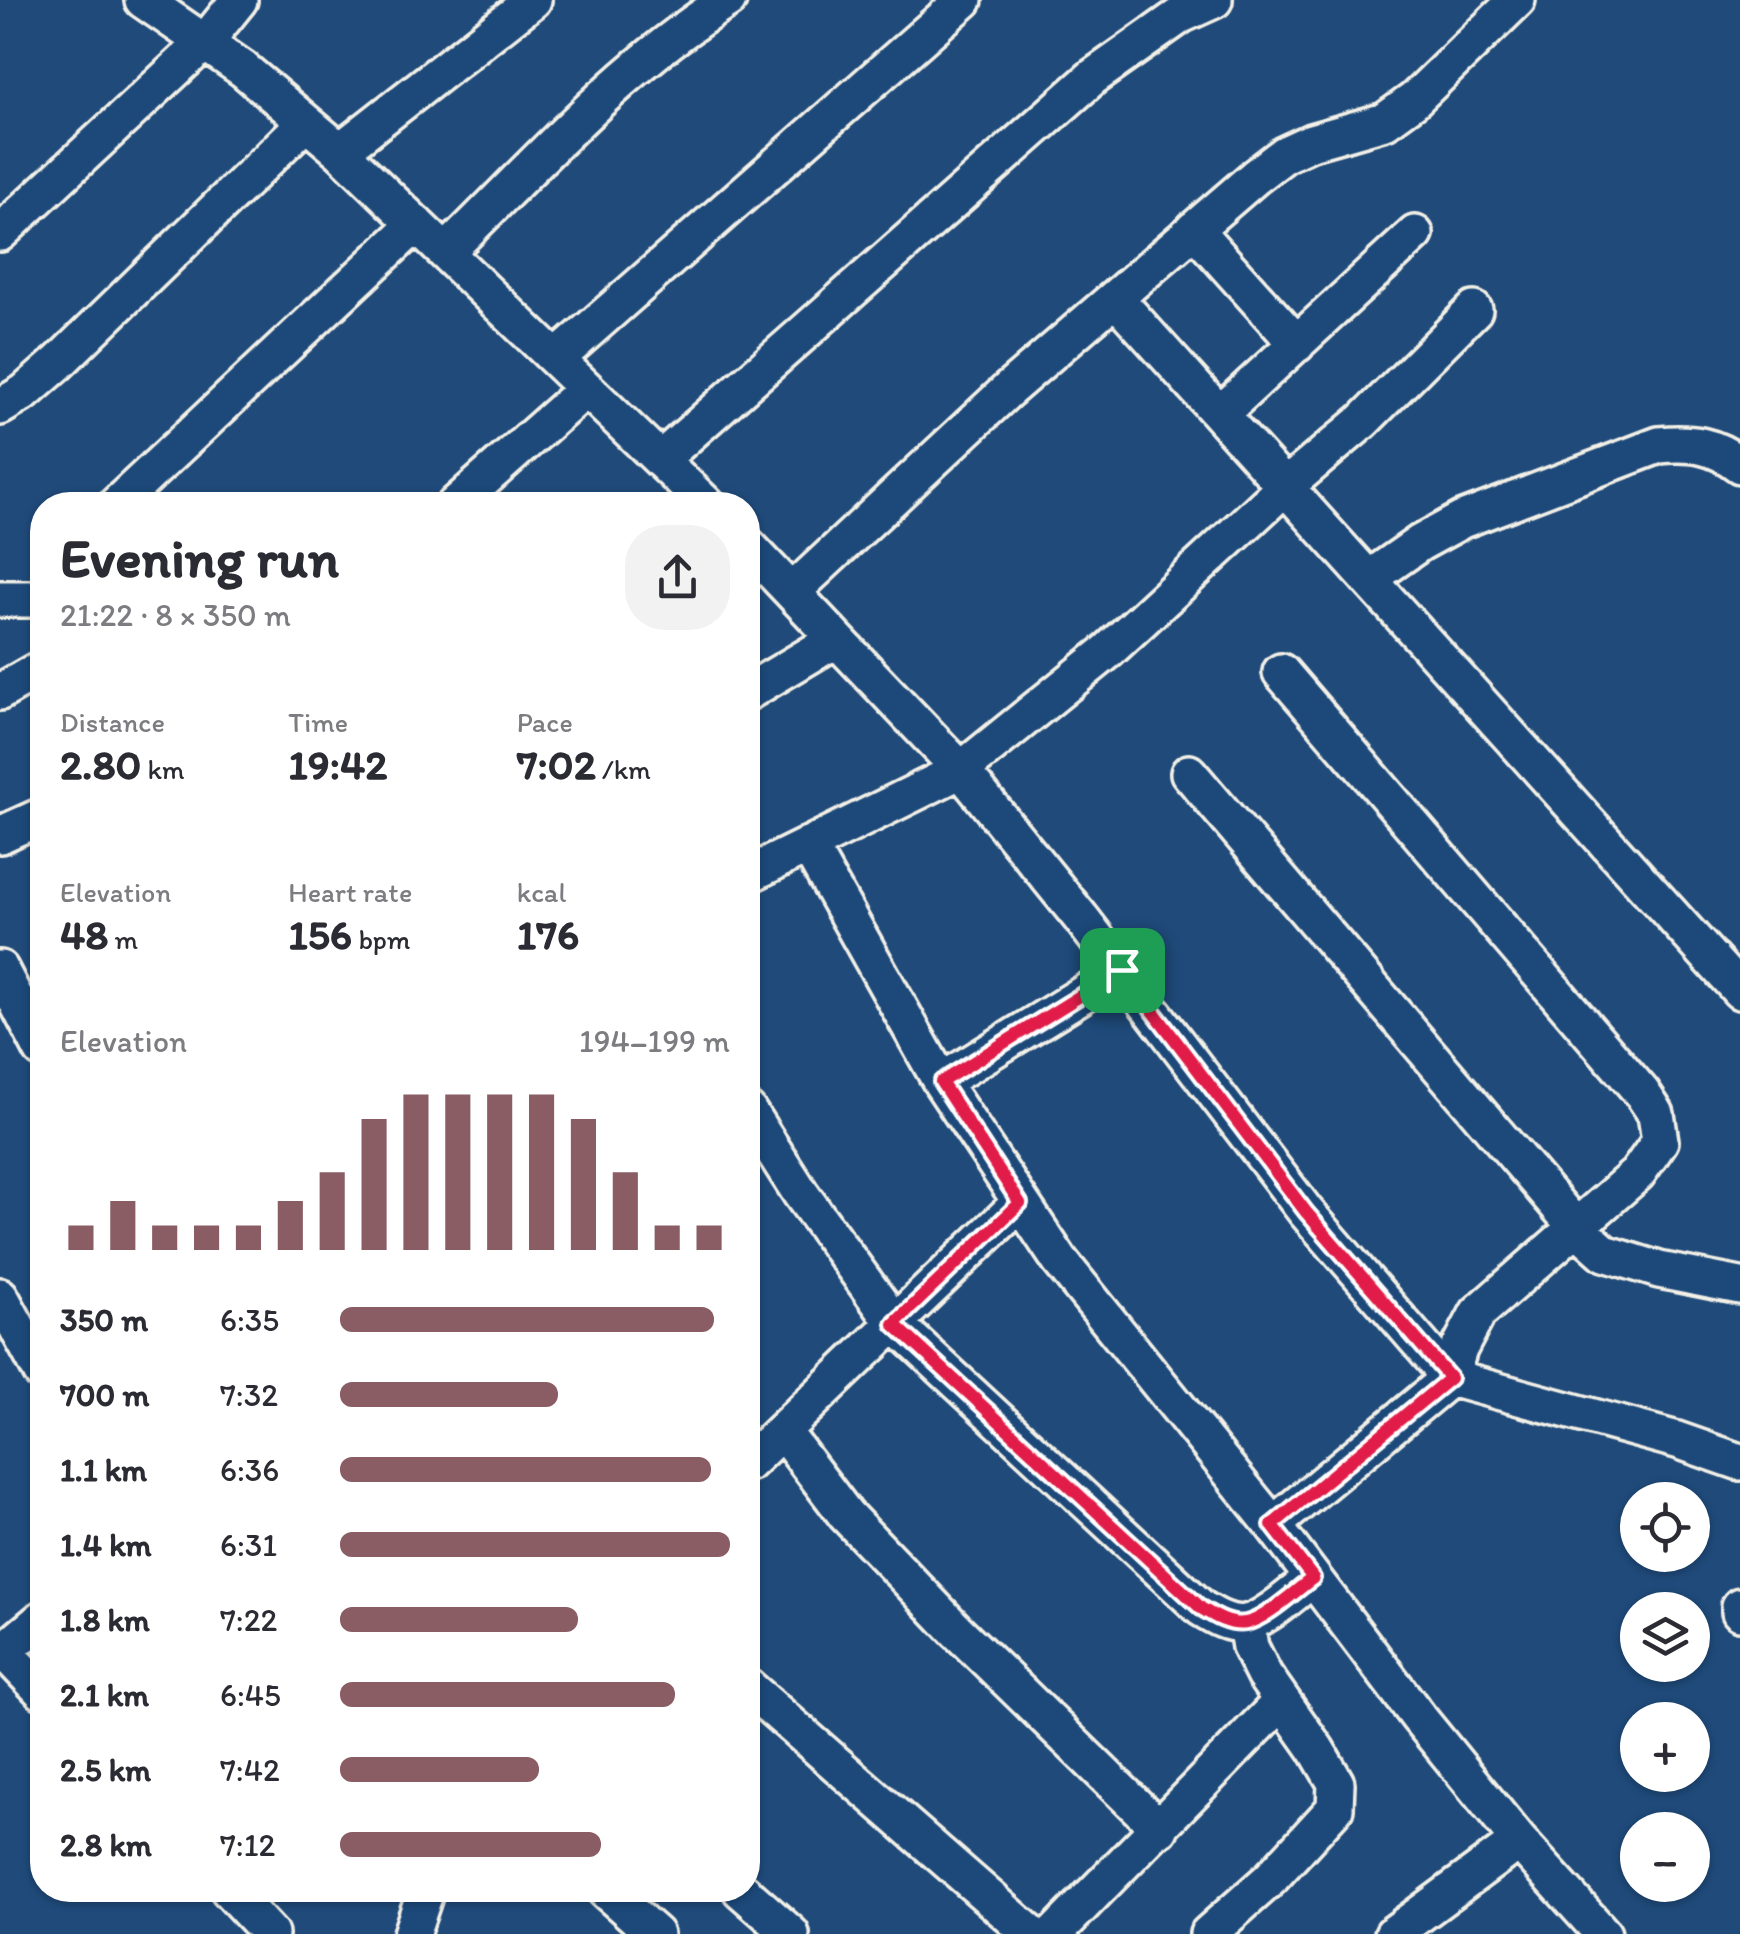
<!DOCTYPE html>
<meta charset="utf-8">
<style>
body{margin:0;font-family:Itim,sans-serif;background:#f2f2f3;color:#2b2b33;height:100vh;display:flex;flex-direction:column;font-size:38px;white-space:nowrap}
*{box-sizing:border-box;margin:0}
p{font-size:32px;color:#7c7c81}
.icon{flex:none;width:55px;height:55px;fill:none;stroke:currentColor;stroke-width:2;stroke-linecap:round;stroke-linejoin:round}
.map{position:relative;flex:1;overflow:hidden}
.side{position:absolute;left:30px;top:492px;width:730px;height:1410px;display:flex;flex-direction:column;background:#fff;border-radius:40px;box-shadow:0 2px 8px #0004}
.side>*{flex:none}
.fabs{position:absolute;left:1620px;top:1482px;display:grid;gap:20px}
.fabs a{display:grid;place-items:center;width:90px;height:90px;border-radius:50%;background:#fff;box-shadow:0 2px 8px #0004;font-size:50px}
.pin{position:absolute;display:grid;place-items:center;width:85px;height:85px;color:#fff;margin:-42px;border-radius:20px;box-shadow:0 5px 15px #0006}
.round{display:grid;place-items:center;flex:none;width:105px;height:105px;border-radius:40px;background:#f2f2f3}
.headline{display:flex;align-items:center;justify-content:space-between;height:170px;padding:0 30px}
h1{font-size:55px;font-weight:800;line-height:75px}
.figures{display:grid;grid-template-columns:repeat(3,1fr);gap:15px;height:170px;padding:10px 30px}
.figures div{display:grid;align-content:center}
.figures b{font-size:42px;font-weight:800}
.figures small{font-size:28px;font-weight:400}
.figures p{font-size:28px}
.chart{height:280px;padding:20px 30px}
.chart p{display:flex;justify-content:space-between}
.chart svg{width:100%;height:180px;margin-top:10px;stroke:#8a5d65;stroke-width:6}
ul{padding:0 30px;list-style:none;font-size:32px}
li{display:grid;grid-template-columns:160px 120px 1fr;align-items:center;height:75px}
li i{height:25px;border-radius:12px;background:#8a5d65}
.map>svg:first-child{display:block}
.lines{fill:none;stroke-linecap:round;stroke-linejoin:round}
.minor-casing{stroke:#f4f1e8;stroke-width:42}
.minor{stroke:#1f4a7a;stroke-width:35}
.route-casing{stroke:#fff;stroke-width:20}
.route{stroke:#e11d48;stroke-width:12}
</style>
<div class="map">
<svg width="1740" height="1934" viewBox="0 0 1740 1934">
<rect width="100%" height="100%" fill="#1f4a7a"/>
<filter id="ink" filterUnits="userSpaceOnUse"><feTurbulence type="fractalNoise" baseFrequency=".01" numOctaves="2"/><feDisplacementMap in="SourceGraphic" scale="20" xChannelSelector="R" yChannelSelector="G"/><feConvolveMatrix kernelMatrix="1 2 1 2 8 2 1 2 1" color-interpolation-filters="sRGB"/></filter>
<g filter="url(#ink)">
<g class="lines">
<g class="minor-casing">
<path id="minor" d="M143,0L243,69L340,151L707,505
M340,151L533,0
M1194,229L1297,344
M0,233L206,41L239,0
M446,252C536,164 621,67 728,0
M1115,298L1740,991
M556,359L964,0
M0,407L25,392L58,363L305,123
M1220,414L1415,234
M661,459L1093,77L1181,15L1214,0
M116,505L416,224
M455,505L586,389
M748,546L961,770L1081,918L1306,1212L1450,1378L1677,1440L1740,1462
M1370,578L1420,543L1462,520L1659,445C1691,442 1715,445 1740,465
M793,591L1008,390L1255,177L1285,154L1311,142L1385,121L1414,100L1517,0
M0,599H39
M0,692L42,668
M748,692L835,640
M1189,773L1576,1227L1605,1253L1659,1270L1740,1286
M0,835L42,816
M808,845L941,1082L1060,1261L1273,1525L1419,1718L1519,1841L1603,1934
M748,875L961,770L1108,651L1286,486L1363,421L1474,310
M0,969L42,1050
M941,1082L1122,970
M748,1111L801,1194L895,1324L1201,1608C1214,1616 1230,1626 1246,1623C1266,1619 1296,1591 1313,1578
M0,1296L42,1373
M783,1432L846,1515L957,1631L1160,1829
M748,1463L1020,1203
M1273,1525L1450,1378L1459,1349L1478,1313L1637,1174L1660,1141L1656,1114L1642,1093L1281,672
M1740,1606V1612
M4,1651L42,1691
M0,1654L42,1619
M748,1687L1031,1934
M229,1890L270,1934
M605,1890L655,1934
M741,1890L791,1934
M411,1934L426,1890
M1054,1934L1282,1701
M1208,1934L1270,1879L1335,1808L1336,1783L1316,1749L1264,1675L1250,1647L1246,1623
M1393,1934L1519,1841"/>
</g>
<use href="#minor" class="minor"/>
</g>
</g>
<g class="lines" filter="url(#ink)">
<g class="route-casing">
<path id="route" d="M1122,970L1306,1212L1450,1378L1272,1525L1313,1578C1296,1590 1266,1619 1246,1623C1230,1626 1214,1616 1201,1608L894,1324L1020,1203L941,1082Z"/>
</g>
<use href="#route" class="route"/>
</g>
</svg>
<div class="fabs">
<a><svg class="icon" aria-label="locate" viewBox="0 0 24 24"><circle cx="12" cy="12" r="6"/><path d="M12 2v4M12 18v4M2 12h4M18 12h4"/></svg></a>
<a><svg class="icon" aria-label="layers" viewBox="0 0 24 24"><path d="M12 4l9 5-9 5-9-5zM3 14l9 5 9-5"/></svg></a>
<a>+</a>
<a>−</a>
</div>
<div class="pin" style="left:1122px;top:970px;background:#1e9e55"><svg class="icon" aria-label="arrive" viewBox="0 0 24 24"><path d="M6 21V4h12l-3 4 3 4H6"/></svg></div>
<section class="side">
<div class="headline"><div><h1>Evening run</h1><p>21:22 · 8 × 350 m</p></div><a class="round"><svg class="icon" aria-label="share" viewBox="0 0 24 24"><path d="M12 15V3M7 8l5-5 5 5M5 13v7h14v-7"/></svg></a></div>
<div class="figures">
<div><p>Distance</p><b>2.80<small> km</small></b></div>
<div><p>Time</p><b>19:42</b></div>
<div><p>Pace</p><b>7:02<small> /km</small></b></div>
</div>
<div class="figures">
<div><p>Elevation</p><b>48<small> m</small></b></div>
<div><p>Heart rate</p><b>156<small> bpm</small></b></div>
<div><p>kcal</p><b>176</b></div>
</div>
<div class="chart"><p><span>Elevation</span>194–199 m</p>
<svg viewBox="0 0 160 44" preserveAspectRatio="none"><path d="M5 44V38M15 44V32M25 44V38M35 44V38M45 44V38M55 44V32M65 44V25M75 44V12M85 44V6M95 44V6M105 44V6M115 44V6M125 44V12M135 44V25M145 44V38M155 44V38"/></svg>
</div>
<ul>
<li><b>350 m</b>6:35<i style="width:96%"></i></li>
<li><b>700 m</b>7:32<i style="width:56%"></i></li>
<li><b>1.1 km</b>6:36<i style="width:95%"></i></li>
<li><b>1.4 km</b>6:31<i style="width:100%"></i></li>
<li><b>1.8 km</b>7:22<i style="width:61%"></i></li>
<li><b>2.1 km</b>6:45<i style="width:86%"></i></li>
<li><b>2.5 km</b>7:42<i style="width:51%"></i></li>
<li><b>2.8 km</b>7:12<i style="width:67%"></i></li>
</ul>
</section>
</div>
